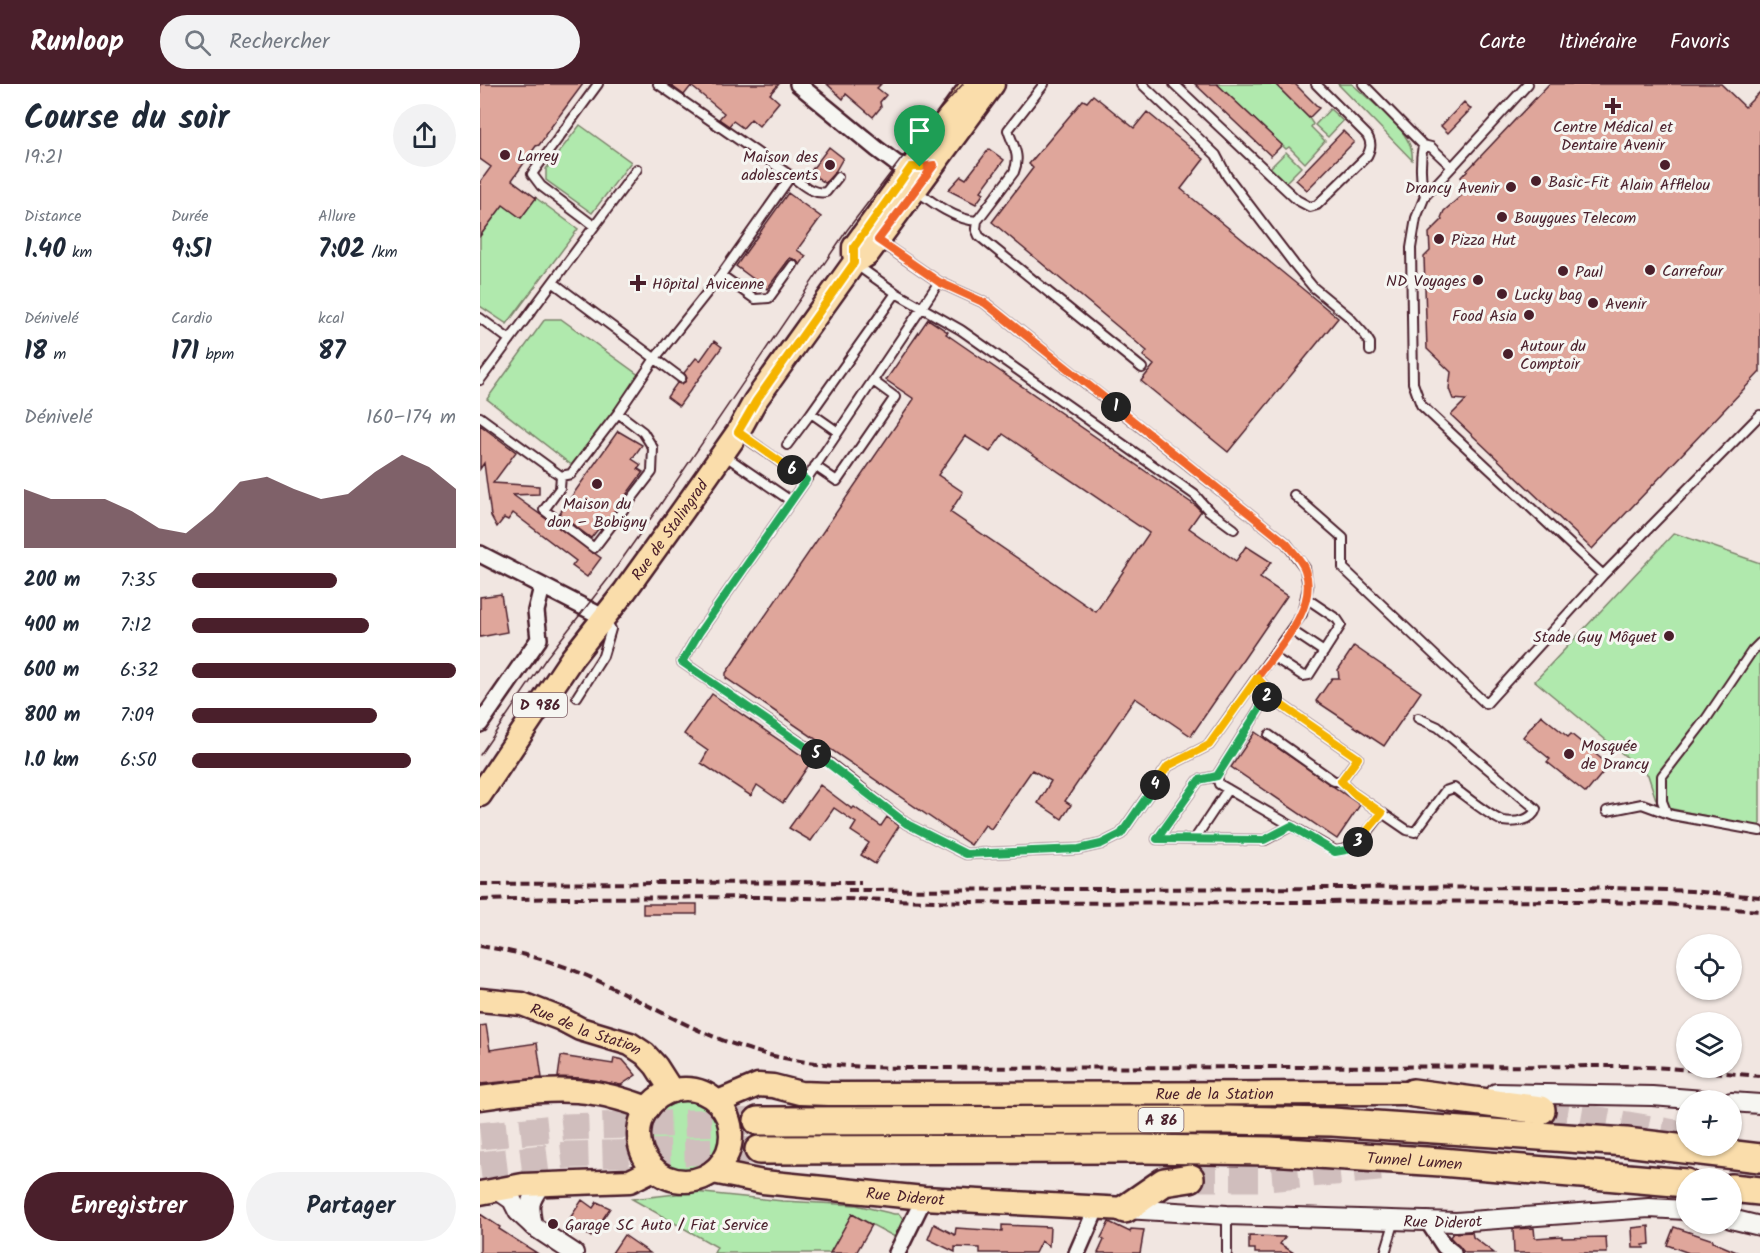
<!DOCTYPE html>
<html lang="fr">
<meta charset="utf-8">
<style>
body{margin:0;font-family:Kalam,sans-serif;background:#f2f2f3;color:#1f2937;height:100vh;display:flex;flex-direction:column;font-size:22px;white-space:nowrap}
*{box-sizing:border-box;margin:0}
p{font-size:20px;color:#747a83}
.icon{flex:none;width:33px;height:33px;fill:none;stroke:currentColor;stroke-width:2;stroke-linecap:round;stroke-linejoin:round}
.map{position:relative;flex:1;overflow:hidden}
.drawer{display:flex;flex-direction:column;background:#fff;width:480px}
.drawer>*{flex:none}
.tools{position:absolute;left:1196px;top:850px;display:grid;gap:12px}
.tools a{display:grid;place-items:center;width:66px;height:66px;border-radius:50%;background:#fff;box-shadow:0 2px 4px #0004;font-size:30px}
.pin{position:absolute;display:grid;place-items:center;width:51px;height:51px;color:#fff;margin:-62px -26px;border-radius:50% 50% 50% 0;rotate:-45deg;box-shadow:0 0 6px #0007}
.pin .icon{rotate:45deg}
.km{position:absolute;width:30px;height:30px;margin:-15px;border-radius:50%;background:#222;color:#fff;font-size:16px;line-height:30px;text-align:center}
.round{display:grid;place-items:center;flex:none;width:63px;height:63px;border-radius:32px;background:#f2f2f3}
.summary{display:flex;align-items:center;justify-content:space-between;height:102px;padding:0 24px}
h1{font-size:33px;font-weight:700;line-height:45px}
.figures{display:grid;grid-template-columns:repeat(3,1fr);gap:9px;height:102px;padding:6px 24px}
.figures div{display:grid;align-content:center}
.figures b{font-size:26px;font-weight:700}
.figures small{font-size:16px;font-weight:400}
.figures p{font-size:16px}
.chart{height:168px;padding:12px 24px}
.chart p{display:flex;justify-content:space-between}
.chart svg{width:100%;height:108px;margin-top:6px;fill:#4a1f2b;opacity:.7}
.cta{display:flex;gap:12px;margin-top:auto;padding:12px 24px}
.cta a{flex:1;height:69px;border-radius:36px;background:#4a1f2b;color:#fff;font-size:24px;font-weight:700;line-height:69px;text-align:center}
.cta a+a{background:#f2f2f3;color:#1f2937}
ul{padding:0 24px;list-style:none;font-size:20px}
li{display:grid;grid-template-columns:96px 72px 1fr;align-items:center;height:45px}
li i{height:15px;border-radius:8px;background:#4a1f2b}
header{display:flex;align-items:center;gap:36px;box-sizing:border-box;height:84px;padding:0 30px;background:#4a1f2b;color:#fff}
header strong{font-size:28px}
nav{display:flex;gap:33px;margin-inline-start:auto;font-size:21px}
.search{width:420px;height:54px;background:#f2f2f3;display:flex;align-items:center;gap:15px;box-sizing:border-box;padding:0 21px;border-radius:33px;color:#747a83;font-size:22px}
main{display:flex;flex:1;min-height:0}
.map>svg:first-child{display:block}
.green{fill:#b0e9ad;stroke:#7d846c;stroke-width:1.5}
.building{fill:#dfa69b;stroke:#4a1f2b;stroke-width:1.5;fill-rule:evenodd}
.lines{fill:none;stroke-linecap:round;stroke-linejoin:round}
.motorway-tunnel{stroke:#d0bebd;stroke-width:27;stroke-dasharray:27 14;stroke-linecap:butt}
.service-casing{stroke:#4a1f2b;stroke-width:12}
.minor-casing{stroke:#4a1f2b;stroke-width:20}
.tertiary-casing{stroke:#4a1f2b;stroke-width:22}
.primary-casing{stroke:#4a1f2b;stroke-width:27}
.motorway-casing{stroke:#4a1f2b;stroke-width:32}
.service{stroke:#f6f6f2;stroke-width:8}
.minor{stroke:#f6f6f2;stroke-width:15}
.tertiary{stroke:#f6f6f2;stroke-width:18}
.primary{stroke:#faddab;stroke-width:22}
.motorway{stroke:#faddab;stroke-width:27}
.tram{stroke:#4a1f2b;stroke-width:1.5}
.rail{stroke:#4a1f2b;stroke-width:4;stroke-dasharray:9 4.5;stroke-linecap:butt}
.split-1-casing{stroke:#fff;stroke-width:12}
.split-2-casing{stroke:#fff;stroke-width:12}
.split-3-casing{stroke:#fff;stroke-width:12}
.split-4-casing{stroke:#fff;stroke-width:12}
.split-5-casing{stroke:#fff;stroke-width:12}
.split-6-casing{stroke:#fff;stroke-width:12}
.split-7-casing{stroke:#fff;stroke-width:12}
.split-1{stroke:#f0652b;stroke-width:8}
.split-2{stroke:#f0652b;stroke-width:8}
.split-3{stroke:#22a559;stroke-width:8}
.split-4{stroke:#f5b400;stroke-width:8}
.split-5{stroke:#22a559;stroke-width:8}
.split-6{stroke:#22a559;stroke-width:8}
.split-7{stroke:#f5b400;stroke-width:8}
.poi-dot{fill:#4a1f2b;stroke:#f6f6f2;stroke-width:2}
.labels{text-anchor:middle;stroke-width:6;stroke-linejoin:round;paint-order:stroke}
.shield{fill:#f6f6f2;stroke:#7e6067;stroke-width:1.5}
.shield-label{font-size:15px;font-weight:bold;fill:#4a1f2b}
.poi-label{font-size:16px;fill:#4a1f2b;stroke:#f6f6f2;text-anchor:start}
.street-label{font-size:16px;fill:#4a1f2b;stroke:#f6f6f2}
</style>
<header>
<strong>Runloop</strong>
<div class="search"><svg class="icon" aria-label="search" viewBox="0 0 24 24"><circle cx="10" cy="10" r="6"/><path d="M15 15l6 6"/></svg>Rechercher</div>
<nav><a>Carte</a><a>Itinéraire</a><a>Favoris</a></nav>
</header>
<main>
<section class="drawer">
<div class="summary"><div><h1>Course du soir</h1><p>19:21</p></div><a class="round"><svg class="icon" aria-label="share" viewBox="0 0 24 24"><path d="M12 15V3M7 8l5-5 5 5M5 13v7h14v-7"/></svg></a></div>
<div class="figures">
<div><p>Distance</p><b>1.40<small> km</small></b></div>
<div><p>Durée</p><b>9:51</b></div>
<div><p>Allure</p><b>7:02<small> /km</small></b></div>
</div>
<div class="figures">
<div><p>Dénivelé</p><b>18<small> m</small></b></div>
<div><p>Cardio</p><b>171<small> bpm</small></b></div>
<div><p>kcal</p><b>87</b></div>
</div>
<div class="chart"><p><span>Dénivelé</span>160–174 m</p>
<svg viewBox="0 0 160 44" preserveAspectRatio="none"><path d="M0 44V20L10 24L20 24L30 24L40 29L50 36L60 38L70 29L80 17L90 15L100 20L110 24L120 22L130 13L140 6L150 11L160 20V44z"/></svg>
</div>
<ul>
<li><b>200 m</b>7:35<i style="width:55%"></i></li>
<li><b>400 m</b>7:12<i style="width:67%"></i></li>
<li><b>600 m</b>6:32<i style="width:100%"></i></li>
<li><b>800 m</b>7:09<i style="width:70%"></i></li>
<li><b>1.0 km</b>6:50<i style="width:83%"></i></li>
</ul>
<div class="cta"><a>Enregistrer</a><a>Partager</a></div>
</section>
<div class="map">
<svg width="1280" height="1169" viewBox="0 0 1280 1169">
<rect width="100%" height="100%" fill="#f1e6e1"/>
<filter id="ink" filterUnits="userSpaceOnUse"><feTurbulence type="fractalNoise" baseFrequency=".0167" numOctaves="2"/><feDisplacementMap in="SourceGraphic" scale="12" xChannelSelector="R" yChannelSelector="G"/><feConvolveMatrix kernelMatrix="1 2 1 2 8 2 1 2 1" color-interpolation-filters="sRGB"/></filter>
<g filter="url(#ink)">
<path class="green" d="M737,0H795L829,34L833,40L831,43L845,57L825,79L809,63L806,65Z
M858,0H872C891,18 936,49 932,76Z
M850,25L863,37L848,53L835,41Z
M100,41L151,78L112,129L66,96V85Z
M806,68L821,83L805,99L790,84Z
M56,114L98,145L27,240L0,222V152L23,121L41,134Z
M65,235H81L160,292L94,383L7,315Z
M1194,449L1280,479V743L1178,722L1168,691L1055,597Z
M170 1051a35 35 0 1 1 70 0a35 35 0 1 1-70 0Z
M214,1108L303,1117L376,1121L414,1130H419L423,1135L415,1153L372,1130L350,1169H234L237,1163L152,1115Z"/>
<path class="building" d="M0,0H103L65,51V53L59,61L56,62L32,96L56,114L41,134L23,121L0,152V98L11,83L0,75Z
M189,0H299L290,10L299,18L279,42L271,35L263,44L253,37L249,42L239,35L244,29L211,2L204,11Z
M347,0H401L397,4L406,11L400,18L401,23L393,33L366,10L363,15Z
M715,0H737L802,61L791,72Z
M795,0H815L839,24L829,34Z
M1069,0H1241L1265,23L1280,8V288L1112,465L971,331L986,316L973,315L969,305L971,288L947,265L944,173L950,167L949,149L962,136L961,134L964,127L982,111L981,93Z
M613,11L654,44L667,28L724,75L701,105L858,234L748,368L661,297L674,281L663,272L667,267L512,138L553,84L549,80L603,16L607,18Z
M984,18L991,25L968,49L961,42Z
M863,47L874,58L827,106L816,96Z
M349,63L363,74L355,88L345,99L330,88Z
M509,65L524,76L501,107L504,109L496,120L468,106L481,92L486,95Z
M308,109L341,133L317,166L326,172L320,181L316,176L310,174L287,205L256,182Z
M448,235L468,248L466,250L716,422L721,427L709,444L756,477L766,462L791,478L780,494L807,512L711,652L655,614L585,717L591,721L582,735L558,719L571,697L552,686L511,745L505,741L491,761L246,594V589L434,315L406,296ZM523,350L669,449L616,528L470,428L483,408L458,391L485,352L510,368Z
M234,257L242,263L199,322L187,313L197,299L201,300L205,298L207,294L204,289L216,274L220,277Z
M0,341L36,368L13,399L59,402V410L33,411L121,474L107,493L92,482L96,477L33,429L28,436L24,434L17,443L11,432L4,379L0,385Z
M138,347L162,361L152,375L161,381L158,385L163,388L121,445L119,444L111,454L79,430Z
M21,510L27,548L0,553V513Z
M874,562L941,608L904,662L836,617L852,594H859L858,586Z
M232,610L331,678L303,719L277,701L271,712L221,679L228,667L204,650Z
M1061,631L1088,653L1091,650L1129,681L1106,709L1067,678L1070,675L1043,653Z
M775,648L880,721L857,755L751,683Z
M340,701L372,725L374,723L401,742L407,733L419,742L395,780L381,771L389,759L371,747L376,739L354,724L331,757L309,744Z
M163,820H217V830H163Z
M6,941L10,966L57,959L62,994L0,1000V942Z
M81,972L133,980L134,974L143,976L156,991L141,1001L101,994L78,993Z
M102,1116L113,1124L117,1118L130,1124L111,1153L88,1137Z
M0,1130L20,1143L19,1145L57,1169H0Z
M372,1130L392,1141L376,1169H350Z
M629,1138L650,1148L651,1145L664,1146L660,1169H618L624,1156L621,1154Z
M454,1140L475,1151L476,1144L522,1147V1141L570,1143L569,1162L561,1157L555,1169H500V1164L475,1163V1168L448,1155Z
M1169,1142L1170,1160L1163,1161L1164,1164H1153L1152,1144Z
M1194,1143L1233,1156V1158L1259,1169H1209L1187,1161Z
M1054,1144L1055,1154L1082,1152V1154L1126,1153L1127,1169H1034L1033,1145Z
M992,1148L993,1153L1014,1169H985L970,1153L973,1149Z
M144,1151L170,1169H132Z
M769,1152L805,1153L800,1160L814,1169H775V1165H769Z"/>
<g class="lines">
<path class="motorway-tunnel" d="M1061,1026L1206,1051
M0,1052L84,1043L278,1037
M0,1081L88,1071L279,1066
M710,1094H787L909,1083"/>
<g class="service-casing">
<path id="service" d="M178,0L311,92
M662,0L736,71L747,92L814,180L833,203L868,232L885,251L890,259V267
M694,0L817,116L830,123L837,121L887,72C891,64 892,59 887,51L836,0
M883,0L943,61L951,63L972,83L945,112L936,134L931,164L933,299L941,321L1123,491
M943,61C940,77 940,97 945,112
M972,83L1048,0
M437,107C453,119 476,136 497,137L534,88C541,71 533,62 528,46L564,0
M497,137L496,145L499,152L662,284
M114,142L61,102L52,90L118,0
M378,182L416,209L481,246L715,411L728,426L754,445
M241,191L275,215L289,214L313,181
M74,199L201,294
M0,234L30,256
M0,296L157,85
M138,329L163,348L173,364L172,388L114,464L64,426L80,404L81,392L91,390Z
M138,329L176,273L241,191L311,92C321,99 332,111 346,108L358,93
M331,329L416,209
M0,333L81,392
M259,349L326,396L459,198L399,157
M307,361L331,329L358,348
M244,371L311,417
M335,382L357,397L415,313L393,297
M326,396L219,549L202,578L347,677L427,740L486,770L599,765L621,760L641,750L688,682L729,661L822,530L828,503L825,484L806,459L505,219L459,198
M814,411L863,454V484L1006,620L1123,491L1280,331
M811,546L844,568
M792,572L823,592L829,591L861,541L857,535L826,514
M777,594L800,620L878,674L861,697H854L789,651
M790,608L737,692L739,700L855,767C878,765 889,746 902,729
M97,613L123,572L131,545L125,535
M737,692L719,696L677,755L785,756L811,742
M861,697L873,709L927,746L935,748L965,707L974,704C984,711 1013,735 1023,737C1035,739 1052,737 1056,725L958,643L938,634
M1127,727L1162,720L1192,731L1280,747
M1186,727L1182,717V692L1226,635L1272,567L1280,559
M714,756L748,705
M747,1169V1132
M905,1169L915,1136"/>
</g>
<g class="minor-casing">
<path id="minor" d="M318,0L397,65L417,80L431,83
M0,470L123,533
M0,640L59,555L56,527L62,503
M947,1136L964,1162L973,1169
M417,1169L444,1114
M597,1169L617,1123"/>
</g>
<g class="tertiary-casing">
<g id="tertiary">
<path d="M1016,1009L1172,1012L1236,1017"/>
<path d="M1251,1018L1280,1020"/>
<path d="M16,1105L32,1116L38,1128L53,1142L94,1169"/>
<path id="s1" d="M645,1125L747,1131L976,1138L1169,1124L1206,1126"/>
<path d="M1251,1135L1280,1142"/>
<path d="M53,1142C49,1122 48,1118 60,1102"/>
</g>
</g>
<g class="primary-casing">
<g id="primary">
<path d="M374,170V163L493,0"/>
<path id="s2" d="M0,711L92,574L145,507L204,425L258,348L275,317L374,179L387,171L513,0"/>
<path id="s3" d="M0,916L42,920L81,935L100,945L150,960L165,970L176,982L192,1007"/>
<circle cx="205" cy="1051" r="46"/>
<path d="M0,1014C36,1009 77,1003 113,1009C132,1011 150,1018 168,1024"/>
<path id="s4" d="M238,1018L278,1001L293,1002L320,1009L349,1010L933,1009"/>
<path id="s5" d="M233,1088L283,1098L444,1114L645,1125"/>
<path d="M0,1109L43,1101L150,1097L174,1085"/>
</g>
</g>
<g class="motorway-casing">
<g id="motorway">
<path d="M933,1009L1061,1026"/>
<path d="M278,1037L743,1036L852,1038L1146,1058L1280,1074"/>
<path id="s6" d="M279,1066L662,1065L790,1067L961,1078L1206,1099"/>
<path d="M1251,1104L1280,1107"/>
<path d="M645,1125L684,1098L710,1094"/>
</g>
</g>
<use href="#service" class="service"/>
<use href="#minor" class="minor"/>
<use href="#tertiary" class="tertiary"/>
<use href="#primary" class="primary"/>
<use href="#motorway" class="motorway"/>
<path class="tram" d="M0,671L67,573L128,495L178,424L367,146L455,31L483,0"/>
<path class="rail" d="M0,800L381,798
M368,806L1104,803L1211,807L1280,813
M0,816L82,814L283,813L536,819L1099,817L1184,820L1280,827
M0,862C32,867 63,874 93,886C146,907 195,939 250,959C308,981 367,983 429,984L1148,982L1188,984L1280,992"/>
</g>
</g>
<g class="lines" filter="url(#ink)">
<g class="split-1-casing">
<path id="split-1" d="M440,83L454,81L398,156L459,198L505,219L636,323"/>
</g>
<g class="split-2-casing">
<path id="split-2" d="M636,323L806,459C812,467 822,476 825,486C839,524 797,565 777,594L790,608L787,613"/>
</g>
<g class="split-3-casing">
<path id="split-3" d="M787,613L737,692L719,696L677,755L784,756L811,742L855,768L866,766L878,758"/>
</g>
<g class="split-4-casing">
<path id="split-4" d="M675,701L688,682L729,661L777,594L800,620L878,674L861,697L873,709L902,729L878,758"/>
</g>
<g class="split-5-casing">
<path id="split-5" d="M336,670L427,740L486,770L599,765L621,760L641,750L675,701"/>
</g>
<g class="split-6-casing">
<path id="split-6" d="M312,386L326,396L219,549L202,578L336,670"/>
</g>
<g class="split-7-casing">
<path id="split-7" d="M312,386L258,348L276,317L374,179V163L431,83H440"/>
</g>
<use href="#split-1" class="split-1"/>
<use href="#split-2" class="split-2"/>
<use href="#split-3" class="split-3"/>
<use href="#split-4" class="split-4"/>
<use href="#split-5" class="split-5"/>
<use href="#split-6" class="split-6"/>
<use href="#split-7" class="split-7"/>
</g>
<g class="poi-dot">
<path d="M1130 13h6v6h6v6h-6v6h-6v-6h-6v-6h6z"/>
<circle cx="25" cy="71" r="6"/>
<circle cx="350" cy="81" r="6"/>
<circle cx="1185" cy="81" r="6"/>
<circle cx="1056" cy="97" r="6"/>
<circle cx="1031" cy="103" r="6"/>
<circle cx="1022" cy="133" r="6"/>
<circle cx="959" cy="155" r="6"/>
<circle cx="1170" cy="186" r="6"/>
<circle cx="1083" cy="187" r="6"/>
<circle cx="998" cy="196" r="6"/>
<path d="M155 190h6v6h6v6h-6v6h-6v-6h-6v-6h6z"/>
<circle cx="1022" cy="210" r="6"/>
<circle cx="1113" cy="219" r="6"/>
<circle cx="1049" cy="231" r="6"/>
<circle cx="1028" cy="270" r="6"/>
<circle cx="117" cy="400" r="6"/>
<circle cx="1189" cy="552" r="6"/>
<circle cx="1089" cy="670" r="6"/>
<circle cx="73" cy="1140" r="6"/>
</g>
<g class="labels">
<g class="shield">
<rect x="33" y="609" width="54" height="24" rx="4.5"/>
<rect x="658.5" y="1024" width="45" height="24" rx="4.5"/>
</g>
<g class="shield-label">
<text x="60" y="626">D 986</text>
<text x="681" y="1041">A 86</text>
</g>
<g class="poi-label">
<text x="1133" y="48" text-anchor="middle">Centre Médical et<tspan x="1133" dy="18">Dentaire Avenir</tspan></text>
<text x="37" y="77">Larrey</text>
<text x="338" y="78" text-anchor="end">Maison des<tspan x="338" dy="18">adolescents</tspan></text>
<text x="1068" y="103">Basic-Fit</text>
<text x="1185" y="106" text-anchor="middle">Alain Afflelou</text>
<text x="1019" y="109" text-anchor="end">Drancy Avenir</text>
<text x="1034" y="139">Bouygues Telecom</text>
<text x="971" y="161">Pizza Hut</text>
<text x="1182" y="192">Carrefour</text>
<text x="1095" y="193">Paul</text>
<text x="986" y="202" text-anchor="end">ND Voyages</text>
<text x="172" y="205">Hôpital Avicenne</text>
<text x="1034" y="216">Lucky bag</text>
<text x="1125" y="225">Avenir</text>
<text x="1037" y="237" text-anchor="end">Food Asia</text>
<text x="1040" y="267">Autour du<tspan x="1040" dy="18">Comptoir</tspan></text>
<text x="117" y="425" text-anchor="middle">Maison du<tspan x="117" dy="18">don – Bobigny</tspan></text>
<text x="1177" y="558" text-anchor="end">Stade Guy Môquet</text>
<text x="1101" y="667">Mosquée<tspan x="1101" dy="18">de Drancy</tspan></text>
<text x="85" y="1146">Garage SC Auto / Fiat Service</text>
</g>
<g class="street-label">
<text dy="6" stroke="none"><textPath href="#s2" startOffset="326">Rue de Stalingrad</textPath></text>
<text dy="6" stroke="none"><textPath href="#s3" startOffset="111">Rue de la Station</textPath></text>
<text dy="6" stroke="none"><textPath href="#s4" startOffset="501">Rue de la Station</textPath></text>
<text dy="6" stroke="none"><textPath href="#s6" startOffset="656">Tunnel Lumen</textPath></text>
<text dy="6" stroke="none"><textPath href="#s5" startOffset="194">Rue Diderot</textPath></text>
<text dy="6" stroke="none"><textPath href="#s1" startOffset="318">Rue Diderot</textPath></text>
</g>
</g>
</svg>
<div class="tools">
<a><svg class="icon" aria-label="locate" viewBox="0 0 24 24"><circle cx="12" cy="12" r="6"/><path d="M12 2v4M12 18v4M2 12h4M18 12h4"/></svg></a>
<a><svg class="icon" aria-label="layers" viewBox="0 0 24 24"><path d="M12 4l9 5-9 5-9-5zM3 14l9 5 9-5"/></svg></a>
<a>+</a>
<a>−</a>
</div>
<div class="pin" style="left:440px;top:83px;background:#1e9e55"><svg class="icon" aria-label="arrive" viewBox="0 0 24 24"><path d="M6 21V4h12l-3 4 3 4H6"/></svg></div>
<b class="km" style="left:636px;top:323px">1</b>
<b class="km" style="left:787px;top:613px">2</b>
<b class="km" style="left:878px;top:758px">3</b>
<b class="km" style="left:675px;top:701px">4</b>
<b class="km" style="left:336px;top:670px">5</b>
<b class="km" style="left:312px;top:386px">6</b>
</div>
</main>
